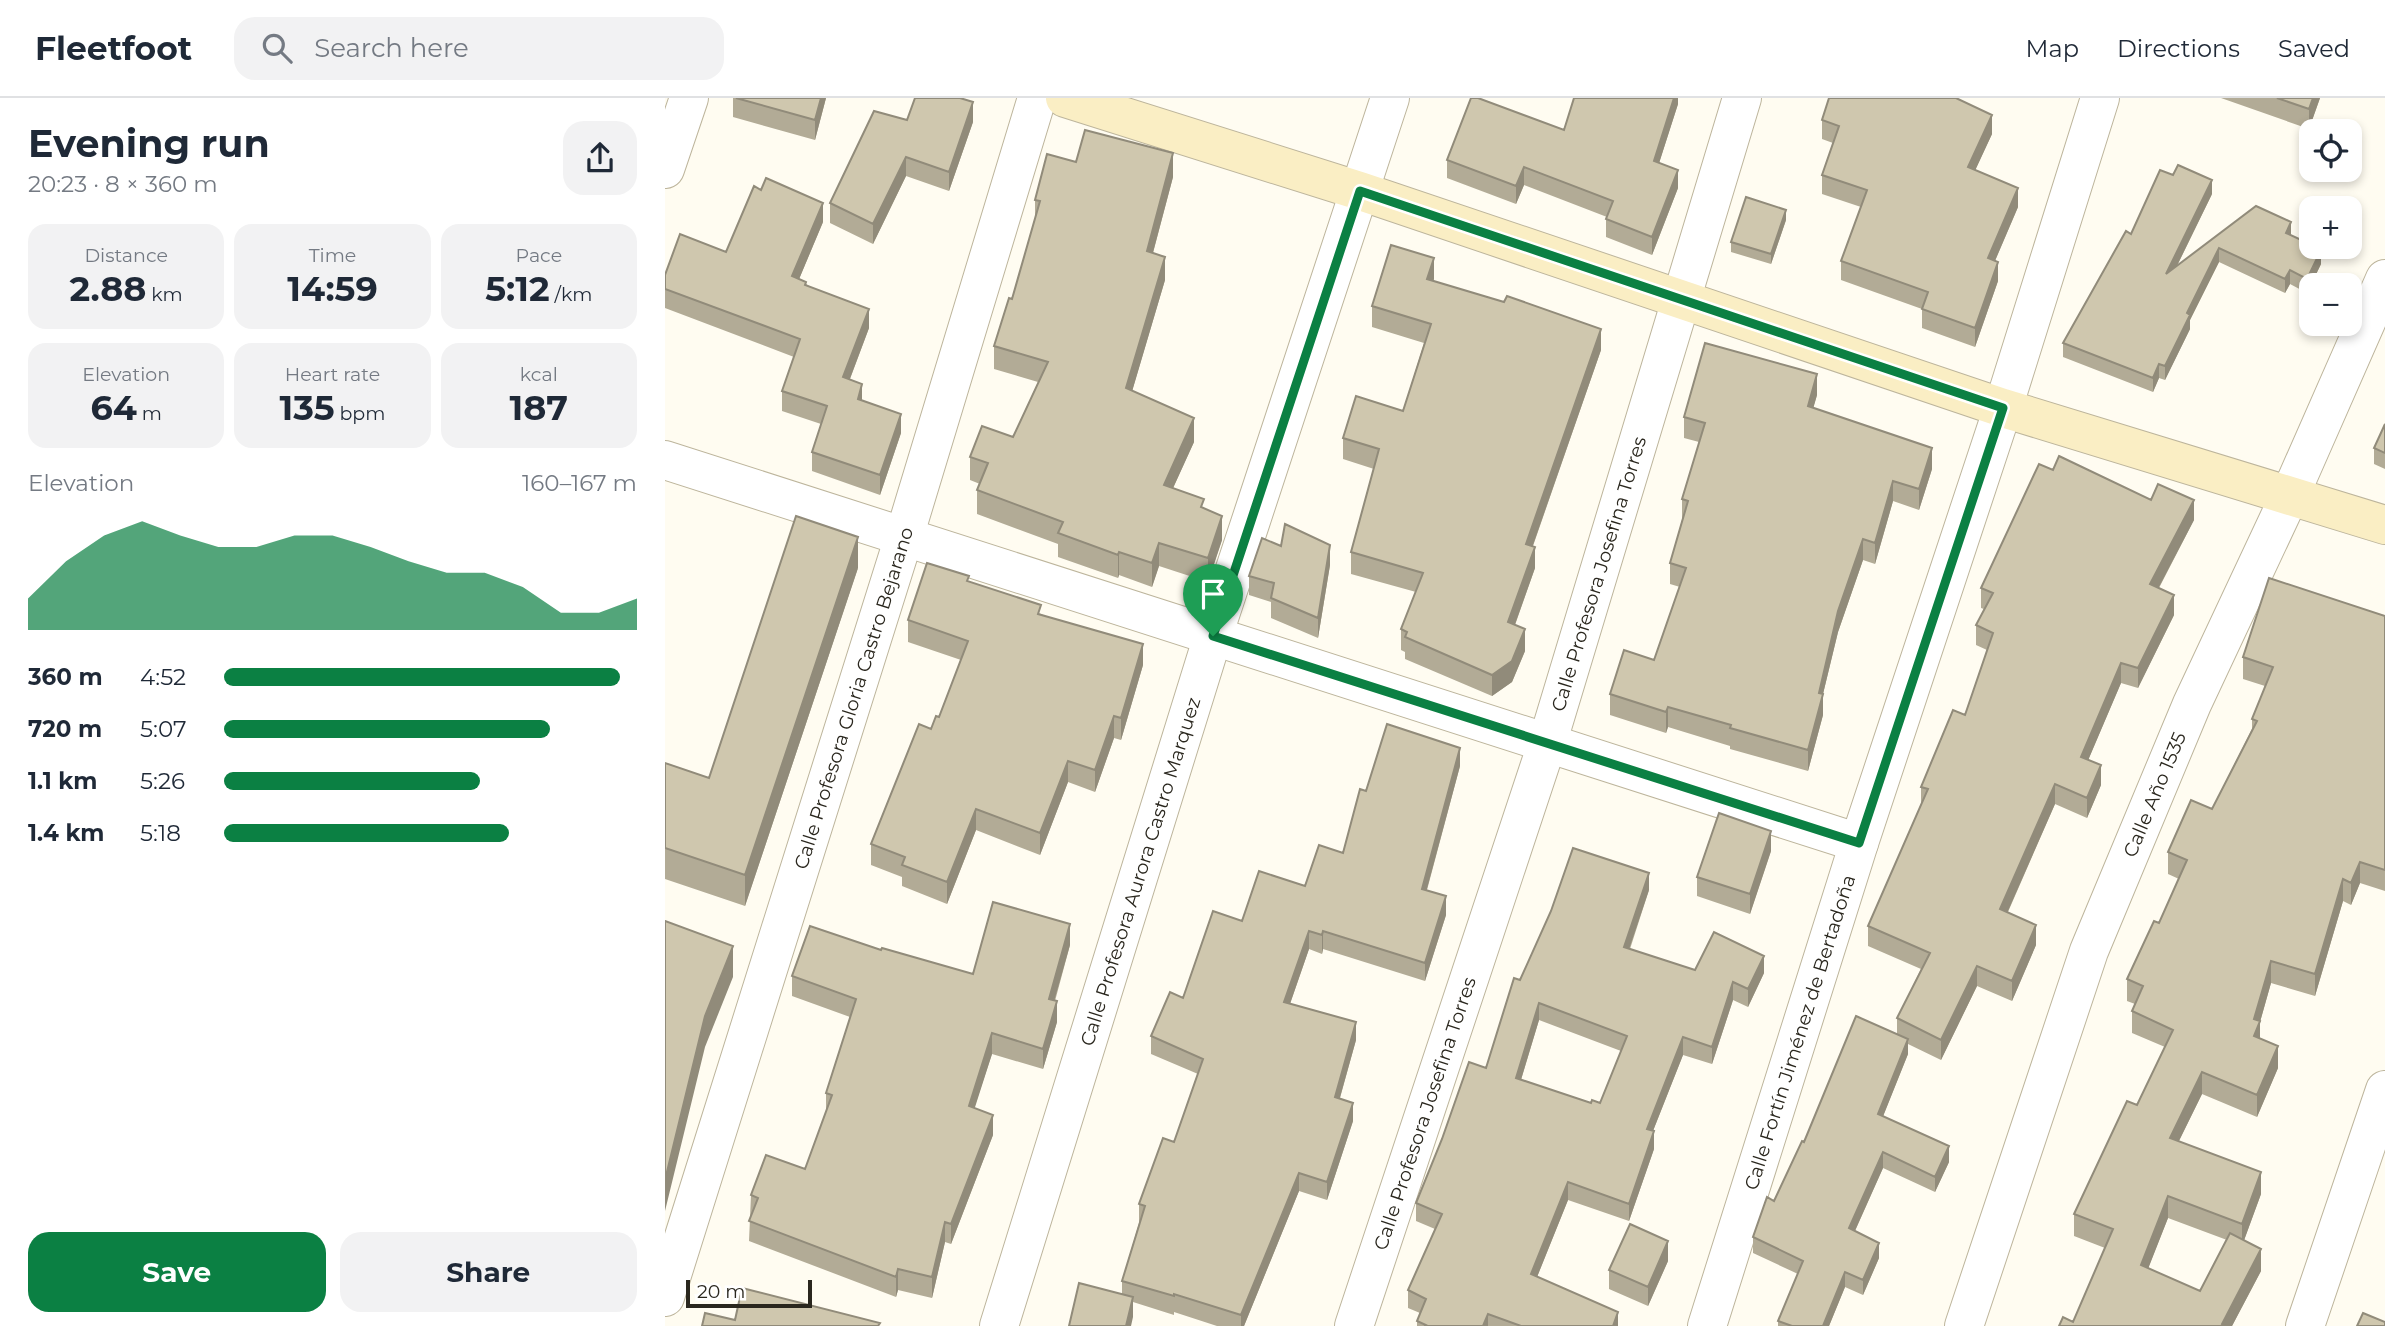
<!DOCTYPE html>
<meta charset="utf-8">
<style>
body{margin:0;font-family:Montserrat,sans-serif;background:#f2f2f3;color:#1f2937;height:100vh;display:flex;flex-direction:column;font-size:26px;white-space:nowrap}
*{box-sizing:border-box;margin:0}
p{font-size:23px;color:#747a83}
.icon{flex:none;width:38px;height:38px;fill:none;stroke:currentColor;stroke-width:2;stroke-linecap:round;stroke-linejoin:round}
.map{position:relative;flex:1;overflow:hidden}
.panel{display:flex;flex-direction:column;background:#fff;width:665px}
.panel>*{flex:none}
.fabs{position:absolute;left:1634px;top:21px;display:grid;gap:14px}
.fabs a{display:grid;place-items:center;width:63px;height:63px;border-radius:14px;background:#fff;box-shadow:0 4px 10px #0003;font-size:35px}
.scale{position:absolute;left:21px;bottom:18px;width:126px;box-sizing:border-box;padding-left:7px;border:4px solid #2a271e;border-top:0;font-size:19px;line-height:24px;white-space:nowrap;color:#2a271e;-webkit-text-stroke:5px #fff;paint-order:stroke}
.pin{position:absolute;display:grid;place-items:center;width:60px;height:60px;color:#fff;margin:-72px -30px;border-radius:50% 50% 50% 0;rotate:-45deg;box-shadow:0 0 7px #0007}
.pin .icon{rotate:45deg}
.round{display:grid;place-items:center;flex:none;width:74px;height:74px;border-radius:21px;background:#f2f2f3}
.headline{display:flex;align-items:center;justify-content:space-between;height:119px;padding:0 28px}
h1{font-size:38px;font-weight:700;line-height:52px}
.stats{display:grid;grid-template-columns:repeat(3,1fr);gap:10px;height:119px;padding:7px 28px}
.stats div{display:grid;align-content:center;border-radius:18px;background:#f2f2f3;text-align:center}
.stats b{font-size:35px;font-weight:700}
.stats small{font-size:19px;font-weight:400}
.stats p{font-size:19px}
.chart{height:196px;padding:14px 28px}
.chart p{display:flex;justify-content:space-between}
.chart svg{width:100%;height:126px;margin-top:7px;fill:#0b8043;opacity:.7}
.cta{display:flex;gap:14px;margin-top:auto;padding:14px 28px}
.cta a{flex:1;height:80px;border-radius:21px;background:#0b8043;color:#fff;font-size:28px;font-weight:700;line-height:80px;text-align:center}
.cta a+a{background:#f2f2f3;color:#1f2937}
ul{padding:0 28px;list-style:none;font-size:23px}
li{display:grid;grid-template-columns:112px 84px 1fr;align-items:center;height:52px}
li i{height:18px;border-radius:9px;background:#0b8043}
header{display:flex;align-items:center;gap:42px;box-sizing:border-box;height:98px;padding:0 35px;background:#fff;border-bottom:2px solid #e0e1e3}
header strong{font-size:33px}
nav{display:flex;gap:38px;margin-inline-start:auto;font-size:24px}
.search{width:490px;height:63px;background:#f2f2f3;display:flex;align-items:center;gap:18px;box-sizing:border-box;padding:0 24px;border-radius:21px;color:#747a83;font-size:26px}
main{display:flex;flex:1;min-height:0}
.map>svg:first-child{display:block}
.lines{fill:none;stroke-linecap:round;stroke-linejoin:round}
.street-casing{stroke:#bdb59c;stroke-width:40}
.secondary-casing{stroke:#bdb59c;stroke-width:40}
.street{stroke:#fff;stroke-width:38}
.secondary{stroke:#faeec4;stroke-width:38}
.wall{fill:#b2ab96;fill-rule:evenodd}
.shaded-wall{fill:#918b7a}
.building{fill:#cfc7ae;stroke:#918b7a;stroke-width:2;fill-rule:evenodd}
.route-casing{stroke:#fff;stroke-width:14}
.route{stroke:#0b8043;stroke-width:9}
.labels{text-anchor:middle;stroke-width:7;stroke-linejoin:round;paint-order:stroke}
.street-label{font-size:19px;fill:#2a271e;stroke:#fff}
</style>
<header>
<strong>Fleetfoot</strong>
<div class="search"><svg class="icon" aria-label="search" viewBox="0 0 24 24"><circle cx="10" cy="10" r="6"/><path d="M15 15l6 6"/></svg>Search here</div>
<nav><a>Map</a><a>Directions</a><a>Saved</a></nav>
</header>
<main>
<section class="panel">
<div class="headline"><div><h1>Evening run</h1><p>20:23 · 8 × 360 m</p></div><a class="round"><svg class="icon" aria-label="share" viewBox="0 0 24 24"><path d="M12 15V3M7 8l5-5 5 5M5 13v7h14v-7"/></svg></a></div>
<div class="stats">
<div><p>Distance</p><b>2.88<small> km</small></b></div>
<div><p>Time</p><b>14:59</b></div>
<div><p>Pace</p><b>5:12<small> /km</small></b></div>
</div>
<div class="stats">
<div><p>Elevation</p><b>64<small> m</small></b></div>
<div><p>Heart rate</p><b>135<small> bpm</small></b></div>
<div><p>kcal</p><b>187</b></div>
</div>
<div class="chart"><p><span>Elevation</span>160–167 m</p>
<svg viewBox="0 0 160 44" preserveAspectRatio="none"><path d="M0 44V33L10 20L20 11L30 6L40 11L50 15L60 15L70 11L80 11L90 15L100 20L110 24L120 24L130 29L140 38L150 38L160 33V44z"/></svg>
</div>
<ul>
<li><b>360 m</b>4:52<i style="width:96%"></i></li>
<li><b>720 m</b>5:07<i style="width:79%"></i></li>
<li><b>1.1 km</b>5:26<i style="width:62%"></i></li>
<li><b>1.4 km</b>5:18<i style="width:69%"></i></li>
</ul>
<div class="cta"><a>Save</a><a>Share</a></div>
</section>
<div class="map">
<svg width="1720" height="1228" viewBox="0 0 1720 1228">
<rect width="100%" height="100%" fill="#fffcf1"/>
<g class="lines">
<g class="street-casing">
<g id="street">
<path d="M0,71L24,0"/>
<path d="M0,362L1194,745"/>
<path id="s1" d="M0,1199L239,439L372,0"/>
<path id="s2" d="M334,1228L548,538L725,0"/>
<path id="s3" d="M689,1228L882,646L1077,0"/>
<path id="s4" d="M1042,1228L1194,745L1338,310L1435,0"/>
<path id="s5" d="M1299,1228L1424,853L1527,606L1625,397L1720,181"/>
<path d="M1640,1228L1720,992"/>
</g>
</g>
<g class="secondary-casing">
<path id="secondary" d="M400,0L695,93L1338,310L1720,427"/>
</g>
<use href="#street" class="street"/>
<use href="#secondary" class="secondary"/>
</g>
<path class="wall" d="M68,0H161L150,42L68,19Z
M1013,0V6L994,65L1013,90L987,157L941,139V121L942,119L859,87L851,106L782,80V62L899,32Z
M1556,0H1655L1644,31Z
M242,22L308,24L284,93L241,78L208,146L165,125V105Z
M1157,22L1327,36L1310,72L1353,109L1330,163L1333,183L1310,249L1257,230V211L1176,182V163L1196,109L1157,96V77L1168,45L1157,41Z
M411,64L508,79L488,155L500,182L467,293L529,344L508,390L539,411L557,442L543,484L494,468L487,489L454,477L453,480L393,459V446L312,416V392L315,386L305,382V359L348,339L373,284L329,271V248L347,201L370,121V102Z
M1547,96L1512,168L1591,108L1626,137L1656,166L1642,195L1625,186L1620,195L1554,164L1525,222V231L1500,282L1494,280L1488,294L1398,259V245L1466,136Z
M1121,122L1106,166L1066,154V144Z
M158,124L134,181L204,230L185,281L197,303L236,335L215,397L147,373V354L156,326L117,313V293L129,259L0,210V177Z
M769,181L768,183L936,252L868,448L870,470L850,527L860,553L847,584L827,598L740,561V554L736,552V531L751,494L686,476V454L709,371L678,361V340L738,313L759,245L707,229V208Z
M1152,297L1148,310L1267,371L1254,412L1228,403L1210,466L1198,462L1173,534L1158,596V617L1143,673L1065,651V648L1003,629L1001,635L945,617V596L989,562L1015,489L1005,486V465L1017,422V401L1034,344L1019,340V319Z
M1720,326V371L1709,366V350Z
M1388,372L1529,422L1494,490L1509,517L1473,590L1456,585L1423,662L1436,687L1422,720L1390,706L1343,814L1371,847L1347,903L1312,888L1276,962L1243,946V956L1218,1018L1284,1064L1270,1094L1218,1070L1190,1133L1214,1160L1198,1197L1180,1189L1164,1228H1113V1223L1133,1176L1088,1155V1139L1109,1103L1139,1044L1232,936V920L1256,871L1203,848V828L1256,706V689L1300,617L1322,552L1311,547V527L1319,511L1316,510V490Z
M616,448L665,467L653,540L606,520V504L584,497V478Z
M193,470L80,808L0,781V665L44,680Z
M304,484L376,516L478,567L456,642L449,640L430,694L403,684L375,757L311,732L282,806L237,788V779L206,767V746L266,631L274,619L296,562L243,544V522Z
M1720,518V793L1695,785L1686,807L1678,803L1650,898L1606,885L1595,924V940L1613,970L1592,1019L1537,996L1514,1043L1596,1096L1579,1142L1596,1173L1567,1228L1408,1224L1440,1150L1409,1138V1116L1472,1007L1500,949L1467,935V913L1470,906L1462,903V881L1494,825L1514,781L1503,776V754L1547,711L1587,631V621L1600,588L1578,581V559ZM1503,1120L1562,1142L1535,1193L1483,1170Z
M795,668L762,792L781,817L760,883L658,851L657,856L644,851L625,906L691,942L675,1000L688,1023L662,1102L634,1093L579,1228H552L509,1214V1217L468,1204V1219L457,1196V1183L474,1125V1106L509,1044L533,976L486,956V938L518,900L577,823L640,788L678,755L701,693Z
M1106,753L1085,816L1032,798V779Z
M984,792L965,851L1030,872L1099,875L1083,909L1068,902L1047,966L1018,957L988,1033L989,1051L964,1123L903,1102L872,1179L953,1228H752V1223L755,1215L743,1210V1192L770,1131L751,1123V1105L821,970L855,882ZM874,922L956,953L935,1005H926L856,982Z
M405,847L390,903L392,924L378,971L327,956L309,1010L328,1037L286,1146L280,1144L267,1200L233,1192L231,1199L84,1143L86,1097L140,1071L161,1014V995L185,919L127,898V878L216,852L308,876Z
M1003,1163L983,1208L944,1191V1172Z"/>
<path class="shaded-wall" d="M156,0H161L150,42V22Z
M1009,0H1013V6L989,81V63Z
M1648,0H1655L1644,31V11Z
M308,4V24L284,93V74Z
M1327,17V36L1303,88V69Z
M508,55V79L482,177V153Z
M241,59V78L208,146V126Z
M859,69V87L851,106V88Z
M1013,72V90L987,157V139Z
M1547,82V96L1501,190V176Z
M1353,90V109L1323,179V160Z
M158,105V124L127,198V178Z
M1121,112V122L1106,166V156Z
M1626,124V139L1621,135Z
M1554,150V164L1525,222V231L1500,282V268L1522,215Z
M1656,152V166L1642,195V181Z
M500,159V182L461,314V290Z
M769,160V181L762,202V181Z
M1333,164V183L1310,249V230Z
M1625,172V186L1620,195V181Z
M204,211V230L178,299V279Z
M936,231V252L861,467V446Z
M1494,266V280L1488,294V280Z
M1152,276V297L1143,329V308Z
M197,286V306L193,301Z
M236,316V335L215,397V377Z
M529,320V344L499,410V387Z
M1267,350V371L1254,412V391Z
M1228,383V403L1210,466V445Z
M1529,402V422L1485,506V486Z
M557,418V442L543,484V460Z
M193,439V470L80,808V777Z
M1198,441V462L1173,534L1158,596V617L1143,673V652L1154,595L1173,513Z
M494,445V468L487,489V465Z
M665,447V467L653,540V520Z
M870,449V470L843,546V524Z
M454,454V477L453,480V457Z
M1509,497V517L1473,590V570Z
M860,531V553L847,584L827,598V577Z
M478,546V567L456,642V620Z
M1456,565V585L1416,679V659Z
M1003,609V629L1001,635V614Z
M449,618V640L430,694V672Z
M795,650V668L757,809V791Z
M403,663V684L375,757V735Z
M1436,667V687L1422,720V700Z
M1390,686V706L1335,831V811Z
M311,711V732L282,806V784Z
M1106,733V753L1085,816V796Z
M1695,764V785L1686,807V785Z
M984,775V792L959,866V849Z
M1678,781V803L1650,898V876Z
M781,798V817L760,883V865Z
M405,826V847L384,921V901Z
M1371,827V847L1347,903V883Z
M644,833V851L619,923V904Z
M658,833V851L657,856V837Z
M68,848V879L40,949L0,1113V1082L40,918Z
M1099,858V875L1083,909V891Z
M1606,863V885L1595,924V945L1589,959V921Z
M1312,868V888L1276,962V942Z
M1068,884V902L1047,966V949Z
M392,903V924L378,971V951Z
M874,905V922L851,998V980Z
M691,924V942L670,1017V999Z
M327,935V956L304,1028V1008Z
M1018,939V957L982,1048V1031Z
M1243,941V956L1213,1031V1016Z
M1613,948V970L1592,1019V997Z
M1537,974V996L1505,1061V1040Z
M688,1005V1023L662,1102V1084Z
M328,1017V1037L286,1146V1126Z
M989,1033V1051L964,1123V1106Z
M1284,1048V1064L1270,1094V1079Z
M1218,1054V1070L1184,1146V1130Z
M1596,1074V1096L1577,1148V1126Z
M634,1075V1093L579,1228H576V1217Z
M903,1084V1102L866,1194V1176Z
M1503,1098V1120L1476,1189V1167Z
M280,1124V1144L267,1200V1179Z
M1003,1143V1163L983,1208V1189Z
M1214,1145V1160L1198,1197V1182Z
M1596,1151V1173L1567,1228H1557V1226Z
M233,1171V1192L231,1199V1179Z
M1180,1174V1189L1164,1228H1158Z
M468,1199V1219L466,1228H461Z
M953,1214V1228H948Z
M823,1216V1228H818Z"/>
<path class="building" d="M71,0H156L150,22Z
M250,0H295L308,4L284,74L241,59L208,126L165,105L209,13L242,22Z
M806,0H813L899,32L909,0H1009L989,63L1013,72L987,139L941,121L948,103L859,69L851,88L782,62Z
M1164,0H1291L1327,17L1303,69L1353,90L1323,160L1333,164L1310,230L1257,211L1263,194L1176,163L1202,92L1157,77L1174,28L1157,22Z
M1612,0H1648L1644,11Z
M420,32L508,55L482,153L500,159L461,290L529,320L499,387L539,401L536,409L557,418L543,460L494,445L487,465L454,454L453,457L393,435L398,424L312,392L323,365L305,359L317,328L348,339L383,264L329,248L344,200L347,201L375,103L370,102L382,56L411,64Z
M1513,67L1547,82L1501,176L1591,108L1626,124L1621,135L1647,147V149H1650L1656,152L1642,181L1625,172L1620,181L1554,150L1522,215L1525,217L1500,268L1494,266L1488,280L1398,245L1461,133L1466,136L1495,72L1508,77Z
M101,80L158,105L127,178L141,184L140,187L204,211L178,279L197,286L193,301L236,316L215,377L147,354L162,308L117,293L135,241L0,191V177L15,136L61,154L89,88L96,92Z
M1081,99L1121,112L1106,156L1066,144Z
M726,147L769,160L762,181L839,204L842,198L936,231L861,446L870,449L843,524L860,531L847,563L827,577L740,539L742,534L736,531L758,475L686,454L714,351L678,340L691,298L738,313L766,226L707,208Z
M1040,245L1152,276L1143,308L1267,350L1254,391L1228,383L1210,445L1198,441L1173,513L1154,595L1158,596L1143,652L1065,630L1066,627L1003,609L1001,614L945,596L959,552L989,562L1021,470L1005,465L1023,403L1017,401L1040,325L1019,319Z
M1720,326V355L1709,350Z
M1394,358L1486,402L1493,386L1529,402L1485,486L1509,497L1473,570L1456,565L1416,659L1436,667L1422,700L1390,686L1335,811L1371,827L1347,883L1312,868L1276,942L1232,920L1265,855L1203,828L1263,691L1256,689L1288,612L1300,617L1328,535L1311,527L1328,495L1316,490L1374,366L1388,372Z
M131,418L193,439L80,777L0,750V665L44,680Z
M620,426L665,447L653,520L606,500L609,485L584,478L597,440L616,448Z
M262,465L304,478L302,483L376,507L373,516L478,546L456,620L449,618L430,672L403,663L375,735L311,711L282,784L237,767L240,759L206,746L254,626L266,631L271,618L274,619L303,543L243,522Z
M1604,480L1720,518V772L1695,764L1686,785L1678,781L1650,876L1606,863L1589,921L1595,923L1589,938L1613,948L1592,997L1537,974L1505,1040L1596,1074L1577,1126L1503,1098L1476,1167L1535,1193L1565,1135L1596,1151L1557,1226L1561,1228H1394L1398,1219L1408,1224L1448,1131L1409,1116L1462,1003L1472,1007L1508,932L1467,913L1478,888L1462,881L1489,823L1494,825L1522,762L1503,754L1526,702L1547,711L1592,623L1587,621L1608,569L1578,559Z
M722,626L795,650L757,791L781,798L760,865L658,833L657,837L644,833L619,904L691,924L670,999L688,1005L662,1084L634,1075L576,1217L509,1196V1198L457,1183L480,1108L474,1106L498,1040L509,1044L538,961L486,938L505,894L518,900L548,813L577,823L594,773L640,788L654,747L678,755L695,691L701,693Z
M1054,715L1106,733L1085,796L1032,779Z
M908,750L984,775L959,849L1030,872L1049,834L1099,858L1083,891L1068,884L1047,949L1018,939L982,1031L989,1033L964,1106L903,1084L866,1176L953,1214L948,1228H856L823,1216L818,1228H760L761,1227L752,1223L761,1201L743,1192L777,1116L751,1105L777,1041L804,964L821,970L849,880L855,882L886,813ZM874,905L962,938L935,1005L927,1002L926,1005L851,980Z
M328,804L405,826L384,901L392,903L378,951L327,935L304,1008L328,1017L286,1126L280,1124L267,1179L233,1171L231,1179L84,1123L93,1100L86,1097L101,1057L140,1071L167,997L161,995L191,901L127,878L145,828L216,852L217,850L308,876Z
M0,823L68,848L40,918L0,1082Z
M1191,918L1243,941L1213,1016L1284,1048L1270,1079L1218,1054L1184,1130L1214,1145L1198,1182L1180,1174L1158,1228H1127L1113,1223L1138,1163L1088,1139L1102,1099L1109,1103L1137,1043L1139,1044Z
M965,1126L1003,1143L983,1189L944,1172Z
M414,1185L468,1199L461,1228H404Z
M77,1190L215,1225L213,1228H37L40,1215L70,1222Z
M1698,1215L1720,1224V1228H1692Z"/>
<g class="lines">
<g class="route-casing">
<path id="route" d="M695,93L1338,310L1194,745L548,538Z"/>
</g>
<use href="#route" class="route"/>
</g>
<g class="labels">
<g class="street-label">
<text dy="7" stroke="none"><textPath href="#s3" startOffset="791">Calle Profesora Josefina Torres</textPath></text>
<text dy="7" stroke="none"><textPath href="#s1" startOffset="628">Calle Profesora Gloria Castro Bejarano</textPath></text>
<text dy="7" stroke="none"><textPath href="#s5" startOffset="565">Calle Año 1535</textPath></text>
<text dy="7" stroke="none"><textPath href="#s2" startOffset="476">Calle Profesora Aurora Castro Marquez</textPath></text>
<text dy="7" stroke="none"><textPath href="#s4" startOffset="308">Calle Fortín Jiménez de Bertadoña</textPath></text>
<text dy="7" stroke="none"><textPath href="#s3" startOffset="224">Calle Profesora Josefina Torres</textPath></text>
</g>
</g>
</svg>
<div class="fabs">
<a><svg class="icon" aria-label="locate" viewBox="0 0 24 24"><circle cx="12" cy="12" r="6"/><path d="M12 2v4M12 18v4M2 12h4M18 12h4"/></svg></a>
<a>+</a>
<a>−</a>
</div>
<div class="scale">20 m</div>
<div class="pin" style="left:548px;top:538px;background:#1e9e55"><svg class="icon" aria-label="arrive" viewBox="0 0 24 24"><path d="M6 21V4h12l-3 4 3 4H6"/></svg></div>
</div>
</main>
